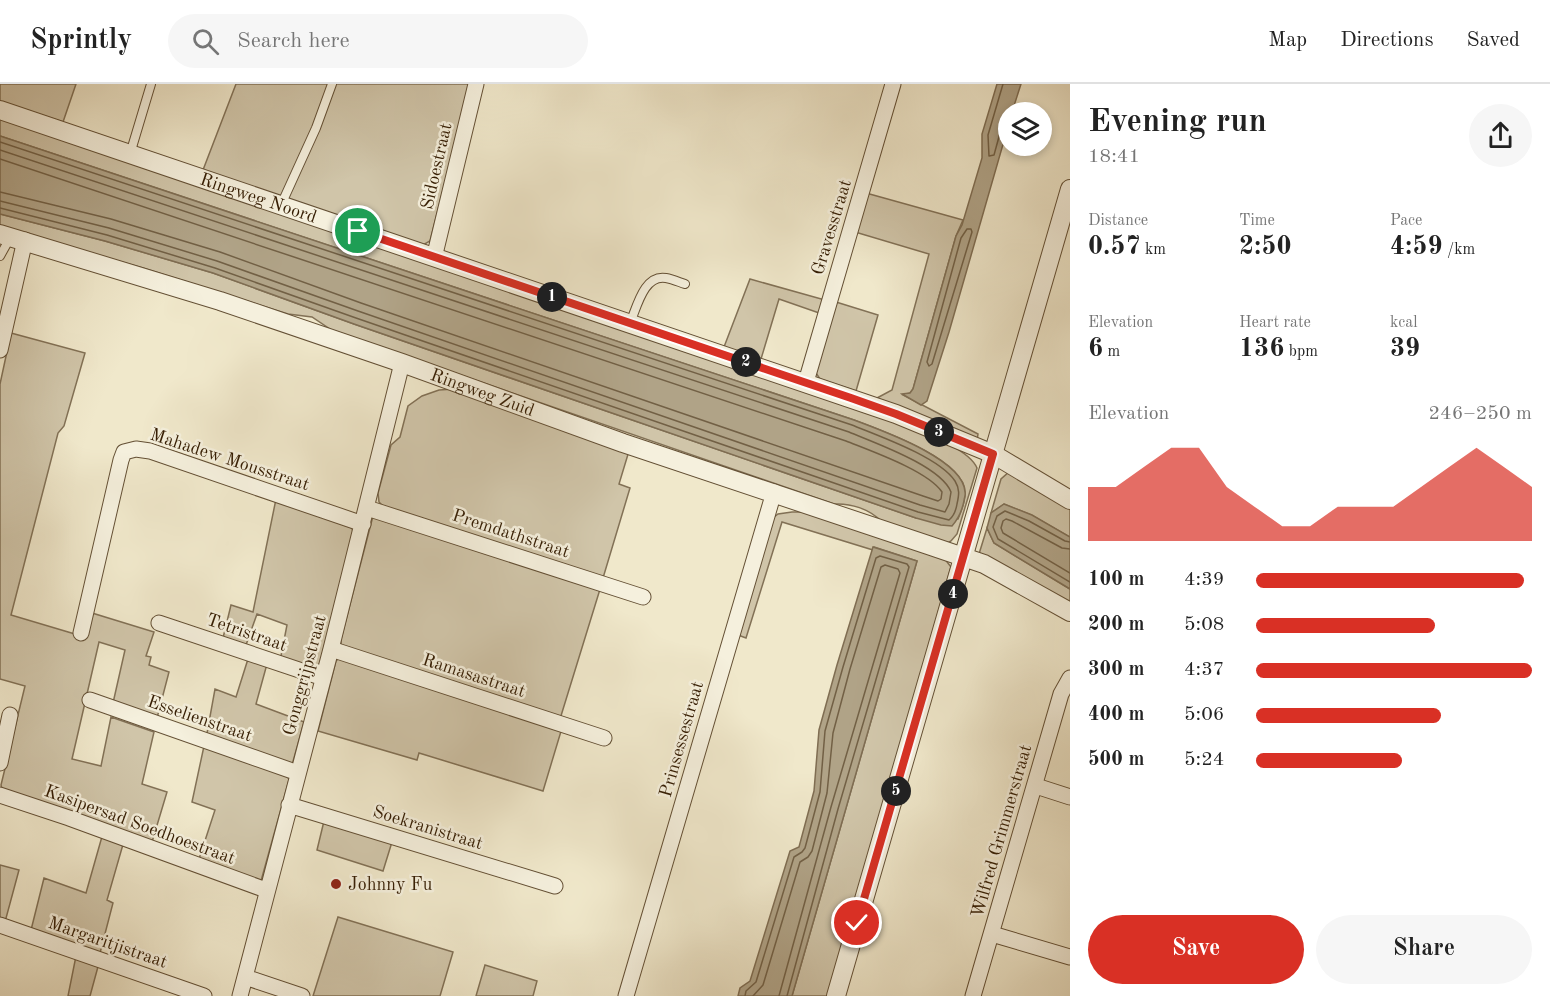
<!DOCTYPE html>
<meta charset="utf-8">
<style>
body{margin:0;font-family:"Old Standard TT",serif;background:#f6f6f6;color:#222;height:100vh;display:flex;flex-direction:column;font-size:22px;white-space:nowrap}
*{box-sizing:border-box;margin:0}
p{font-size:20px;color:#767676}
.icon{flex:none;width:33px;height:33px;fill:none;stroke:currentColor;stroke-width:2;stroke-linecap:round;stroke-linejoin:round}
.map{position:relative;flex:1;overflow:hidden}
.drawer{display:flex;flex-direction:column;background:#fff;width:480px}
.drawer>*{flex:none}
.buttons{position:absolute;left:998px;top:18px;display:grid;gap:12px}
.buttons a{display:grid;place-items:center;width:54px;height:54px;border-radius:50%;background:#fff;box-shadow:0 3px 9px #0003;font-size:30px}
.pin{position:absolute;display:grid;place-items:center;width:51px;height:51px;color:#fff;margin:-26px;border:3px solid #fff;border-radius:50%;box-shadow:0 2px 6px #0007}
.km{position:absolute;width:30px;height:30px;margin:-15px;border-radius:50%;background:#222;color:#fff;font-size:16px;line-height:30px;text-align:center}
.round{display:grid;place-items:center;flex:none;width:63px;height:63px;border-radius:32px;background:#f6f6f6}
.headline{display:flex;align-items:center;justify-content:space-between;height:102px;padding:0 18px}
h1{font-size:33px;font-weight:600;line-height:45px}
.metrics{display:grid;grid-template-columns:repeat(3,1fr);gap:9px;height:102px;padding:6px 18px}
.metrics div{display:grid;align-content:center}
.metrics b{font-size:26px;font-weight:600}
.metrics small{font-size:16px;font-weight:400}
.metrics p{font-size:16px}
.chart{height:168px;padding:12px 18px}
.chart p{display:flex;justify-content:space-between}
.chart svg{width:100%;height:108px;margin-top:6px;fill:#d93025;opacity:.7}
.button{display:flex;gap:12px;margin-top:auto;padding:12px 18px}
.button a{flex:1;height:69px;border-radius:36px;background:#d93025;color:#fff;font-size:24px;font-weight:600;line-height:69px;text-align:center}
.button a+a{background:#f6f6f6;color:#222}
ul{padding:0 18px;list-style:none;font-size:20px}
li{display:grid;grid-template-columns:96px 72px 1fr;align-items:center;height:45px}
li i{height:15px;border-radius:8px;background:#d93025}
header{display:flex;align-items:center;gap:36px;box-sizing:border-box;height:84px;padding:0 30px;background:#fff;border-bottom:2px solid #e0e0e0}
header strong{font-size:28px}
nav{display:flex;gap:33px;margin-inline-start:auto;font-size:21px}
.search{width:420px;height:54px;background:#f6f6f6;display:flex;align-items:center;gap:15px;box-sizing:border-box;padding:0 21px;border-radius:33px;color:#767676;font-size:22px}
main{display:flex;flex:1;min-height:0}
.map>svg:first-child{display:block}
.green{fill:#d0c5a9;stroke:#827156;stroke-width:1.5}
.water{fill:#b0a387;stroke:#7f6d52;stroke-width:1.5}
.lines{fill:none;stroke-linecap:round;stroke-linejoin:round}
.shore{stroke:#726045;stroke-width:1.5}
.service-casing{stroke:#645035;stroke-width:10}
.minor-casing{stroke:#645035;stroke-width:17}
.tertiary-casing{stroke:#645035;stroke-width:20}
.service{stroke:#f5f0dd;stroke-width:8}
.minor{stroke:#f5f0dd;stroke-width:15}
.tertiary{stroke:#f5f0dd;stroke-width:18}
.route-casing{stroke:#fff;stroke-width:12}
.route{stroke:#d93025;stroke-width:8}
.poi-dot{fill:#8f2418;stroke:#f5f0dd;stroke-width:2}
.labels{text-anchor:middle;stroke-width:5;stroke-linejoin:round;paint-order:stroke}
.street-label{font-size:18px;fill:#351d03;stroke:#f5f0dd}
.poi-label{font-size:18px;fill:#351d03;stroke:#f5f0dd;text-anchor:start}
</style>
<header>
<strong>Sprintly</strong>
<div class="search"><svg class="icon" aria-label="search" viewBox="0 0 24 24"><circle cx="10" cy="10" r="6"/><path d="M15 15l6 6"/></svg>Search here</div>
<nav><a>Map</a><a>Directions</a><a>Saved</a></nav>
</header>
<main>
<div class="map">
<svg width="1070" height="912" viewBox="0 0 1070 912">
<rect width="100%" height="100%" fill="#f0e8cb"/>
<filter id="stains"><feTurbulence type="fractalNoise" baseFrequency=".00333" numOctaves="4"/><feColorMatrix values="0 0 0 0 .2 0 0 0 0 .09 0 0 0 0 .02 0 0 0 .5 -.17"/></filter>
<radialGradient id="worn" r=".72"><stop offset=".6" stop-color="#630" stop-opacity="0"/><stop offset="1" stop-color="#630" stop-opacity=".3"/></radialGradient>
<path class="green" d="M0,0H76L63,38L0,18Z
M236,0H470L430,157L423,161L203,86Z
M0,32L888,334C910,344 968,362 977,384L957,450L951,457L946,460L881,437C869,425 851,419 834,420L333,247L312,233L288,230L143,184L0,144V130L105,157L213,189L354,240L916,434L958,435C961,427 966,417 965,408C964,375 880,346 854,336L0,52Z
M866,109L963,136L956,152L913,305L910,309L903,311L978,350L977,357L877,314L892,306L929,170L855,148Z
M750,195L825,216L822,230L779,215L761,275L724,263Z
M836,218L878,231L856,307L820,295L816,289Z
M11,249L85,269L64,342L58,349L11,531L85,553L92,529L154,548L146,572L151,573L149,581L169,588L157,634L113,619L125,566L99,558L72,675L101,682L111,633L154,648L142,700L167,708L152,758L2,705L1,701L25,602L0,595V300Z
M454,305L629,367L619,400L630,404L603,494L385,424L379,418L378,409L391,361L400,353L408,322L422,312L439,306Z
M1009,388L1070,420V453L1031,431L1004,420L991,429L1001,395Z
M276,415L352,444L353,448L320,579L313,586L280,577L287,541L257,530L246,561L223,554L231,521L253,528Z
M792,428H804L944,474L951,483L829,912H792L917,477L874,463L873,466L782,438L746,554L738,551L773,434L778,430Z
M373,432L601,502L560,635L341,561V555Z
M987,444L994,459L1070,505V521L979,470Z
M340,573L562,644L543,707L419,669L417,676L318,647L336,577Z
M248,575L267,580L256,620L304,638L292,681L210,653L207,649L215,605L236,613Z
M204,662L288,693L289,696L261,797L199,775L215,726L192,718Z
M324,737L392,758L383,787L317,766Z
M103,749L124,757L107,816L113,819L100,869L31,846L44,794L86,809Z
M0,781L19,786L5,838L0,837Z
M338,833L453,868L440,912H313Z
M76,872L99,879L90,912H68Z
M485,881L537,897L533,912H476Z"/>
<path class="water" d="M997,0H1021L1012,28H1008V43L949,248L927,317L921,321L902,310L910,309L913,305L956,152L962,141L982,74V50Z
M0,52L854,336C880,346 964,375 965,408C966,411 964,414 964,417C962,427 959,434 952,442L941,441L916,434L354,240L213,189L105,157L0,130Z
M1004,420L1032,431L1070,453V505L994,459L987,444L991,429Z
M873,463L917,477L792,912H738L740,904L750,897L790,767L799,763L814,707L819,646L837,581Z"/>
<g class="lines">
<path class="shore" d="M1003,0L988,51L989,72L994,71L1000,49L1008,46
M0,58L852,341C879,352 939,373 955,397C960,405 959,411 957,420C956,426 954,432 949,436L918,428L356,234L215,184L107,151L0,124
M0,66L849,348C875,359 941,382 951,408L949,420L945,428L920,421L358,227L217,177L109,144L0,117
M0,75L846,357C871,367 928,387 942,408L941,415L938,417L923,412L361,219L220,168L111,135L0,108
M967,145H971L972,148L932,280L929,282L927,278L961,154Z
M1070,458L1065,457L1029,437L1005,427L997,432L993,443L998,455L1070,498
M1070,465L1062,464L1012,437L1006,435L1003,437L1001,444L1003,449L1070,489
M745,912L746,907L756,898L794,773L802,768L805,764L820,708L825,647L843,583L876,474L880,472L907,480L909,483L838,725L787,912
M753,912L763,901L800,778L808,773L812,767L827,709L833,649L850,585L881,483L885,481L898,485L900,489L831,723L779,912"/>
<g class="service-casing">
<path id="service" d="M130,70L151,0
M281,121L316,44L332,0
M0,172L10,154
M630,239C637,223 644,190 666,194C672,195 679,198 685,200"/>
</g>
<g class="minor-casing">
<path id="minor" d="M434,174L476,0
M0,266L25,156
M806,298L893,0
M367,424L643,513
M159,539L323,594
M81,549L121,376L124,368L136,365L150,367L363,440
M331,565L604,654
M90,616L298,689
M0,679L10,631
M1036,702L1070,713
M0,711L69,734L266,806
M289,721L555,802
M0,841L204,912
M992,850L1070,873
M245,893L302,912
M240,912L331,565L402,279
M626,912L774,408
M973,912L1061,610L1070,594"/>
</g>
<g class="tertiary-casing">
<g id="tertiary">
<path id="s1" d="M0,26L896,330L993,370L1070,416"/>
<path id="s2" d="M0,150L220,217L402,279L623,359L928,461L984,480L1070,528"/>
<path d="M836,912L1070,105"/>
</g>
</g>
<use href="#service" class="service"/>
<use href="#minor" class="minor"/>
<use href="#tertiary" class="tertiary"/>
</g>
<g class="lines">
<g class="route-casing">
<path id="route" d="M358,147L851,314L896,330L993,370L857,839"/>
</g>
<use href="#route" class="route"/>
</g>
<circle class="poi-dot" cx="336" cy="800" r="6"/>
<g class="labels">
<g class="street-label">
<text transform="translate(436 82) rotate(-77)" y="6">Sidoestraat</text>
<text dy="6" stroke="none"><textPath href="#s1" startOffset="273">Ringweg Noord</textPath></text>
<text transform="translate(831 143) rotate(-73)" y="6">Gravesstraat</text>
<text dy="6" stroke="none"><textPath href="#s2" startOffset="508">Ringweg Zuid</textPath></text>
<text transform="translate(230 375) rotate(18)" y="6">Mahadew Mousstraat</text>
<text transform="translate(511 449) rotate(18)" y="6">Premdathstraat</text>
<text transform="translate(247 548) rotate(19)" y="6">Tetristraat</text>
<text transform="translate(304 591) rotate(-75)" y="6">Gonggrijpstraat</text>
<text transform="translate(474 591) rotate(18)" y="6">Ramasastraat</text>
<text transform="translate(200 634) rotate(19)" y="6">Esselienstraat</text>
<text transform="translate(681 655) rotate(-74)" y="6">Prinsessestraat</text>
<text transform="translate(140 740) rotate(20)" y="6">Kasipersad Soedhoestraat</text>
<text transform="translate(428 743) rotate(17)" y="6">Soekranistraat</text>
<text transform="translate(1001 747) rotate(-74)" y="6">Wilfred Grimmerstraat</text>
<text transform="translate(108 858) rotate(19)" y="6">Margaritjistraat</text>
</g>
<g class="poi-label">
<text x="348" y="806">Johnny Fu</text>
</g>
</g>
<rect width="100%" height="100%" filter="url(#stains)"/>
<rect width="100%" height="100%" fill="url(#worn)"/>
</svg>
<div class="buttons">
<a><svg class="icon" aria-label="layers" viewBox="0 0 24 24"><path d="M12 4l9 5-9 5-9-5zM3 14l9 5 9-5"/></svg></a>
</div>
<div class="pin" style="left:358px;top:147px;background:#1e9e55"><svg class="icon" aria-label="arrive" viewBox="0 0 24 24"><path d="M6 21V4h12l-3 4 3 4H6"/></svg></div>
<div class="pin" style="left:857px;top:839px;background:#d93025"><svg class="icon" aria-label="check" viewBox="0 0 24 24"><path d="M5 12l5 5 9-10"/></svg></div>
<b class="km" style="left:552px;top:213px">1</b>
<b class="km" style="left:746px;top:278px">2</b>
<b class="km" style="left:939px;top:348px">3</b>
<b class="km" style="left:953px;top:510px">4</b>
<b class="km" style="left:896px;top:707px">5</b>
</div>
<section class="drawer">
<div class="headline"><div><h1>Evening run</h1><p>18:41</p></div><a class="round"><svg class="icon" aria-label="share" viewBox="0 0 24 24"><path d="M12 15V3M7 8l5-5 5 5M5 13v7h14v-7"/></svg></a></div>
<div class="metrics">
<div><p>Distance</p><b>0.57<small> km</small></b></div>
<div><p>Time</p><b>2:50</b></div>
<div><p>Pace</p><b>4:59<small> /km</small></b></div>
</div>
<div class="metrics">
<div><p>Elevation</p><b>6<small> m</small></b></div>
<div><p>Heart rate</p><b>136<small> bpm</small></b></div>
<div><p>kcal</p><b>39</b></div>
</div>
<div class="chart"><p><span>Elevation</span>246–250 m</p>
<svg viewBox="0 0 160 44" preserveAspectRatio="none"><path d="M0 44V22L10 22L20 14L30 6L40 6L50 22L60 30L70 38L80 38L90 30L100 30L110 30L120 22L130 14L140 6L150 14L160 22V44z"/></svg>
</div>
<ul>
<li><b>100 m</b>4:39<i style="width:97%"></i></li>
<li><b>200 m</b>5:08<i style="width:65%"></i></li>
<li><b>300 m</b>4:37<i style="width:100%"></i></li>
<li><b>400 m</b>5:06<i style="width:67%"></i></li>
<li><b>500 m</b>5:24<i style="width:53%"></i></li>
</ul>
<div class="button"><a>Save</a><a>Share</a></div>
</section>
</main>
